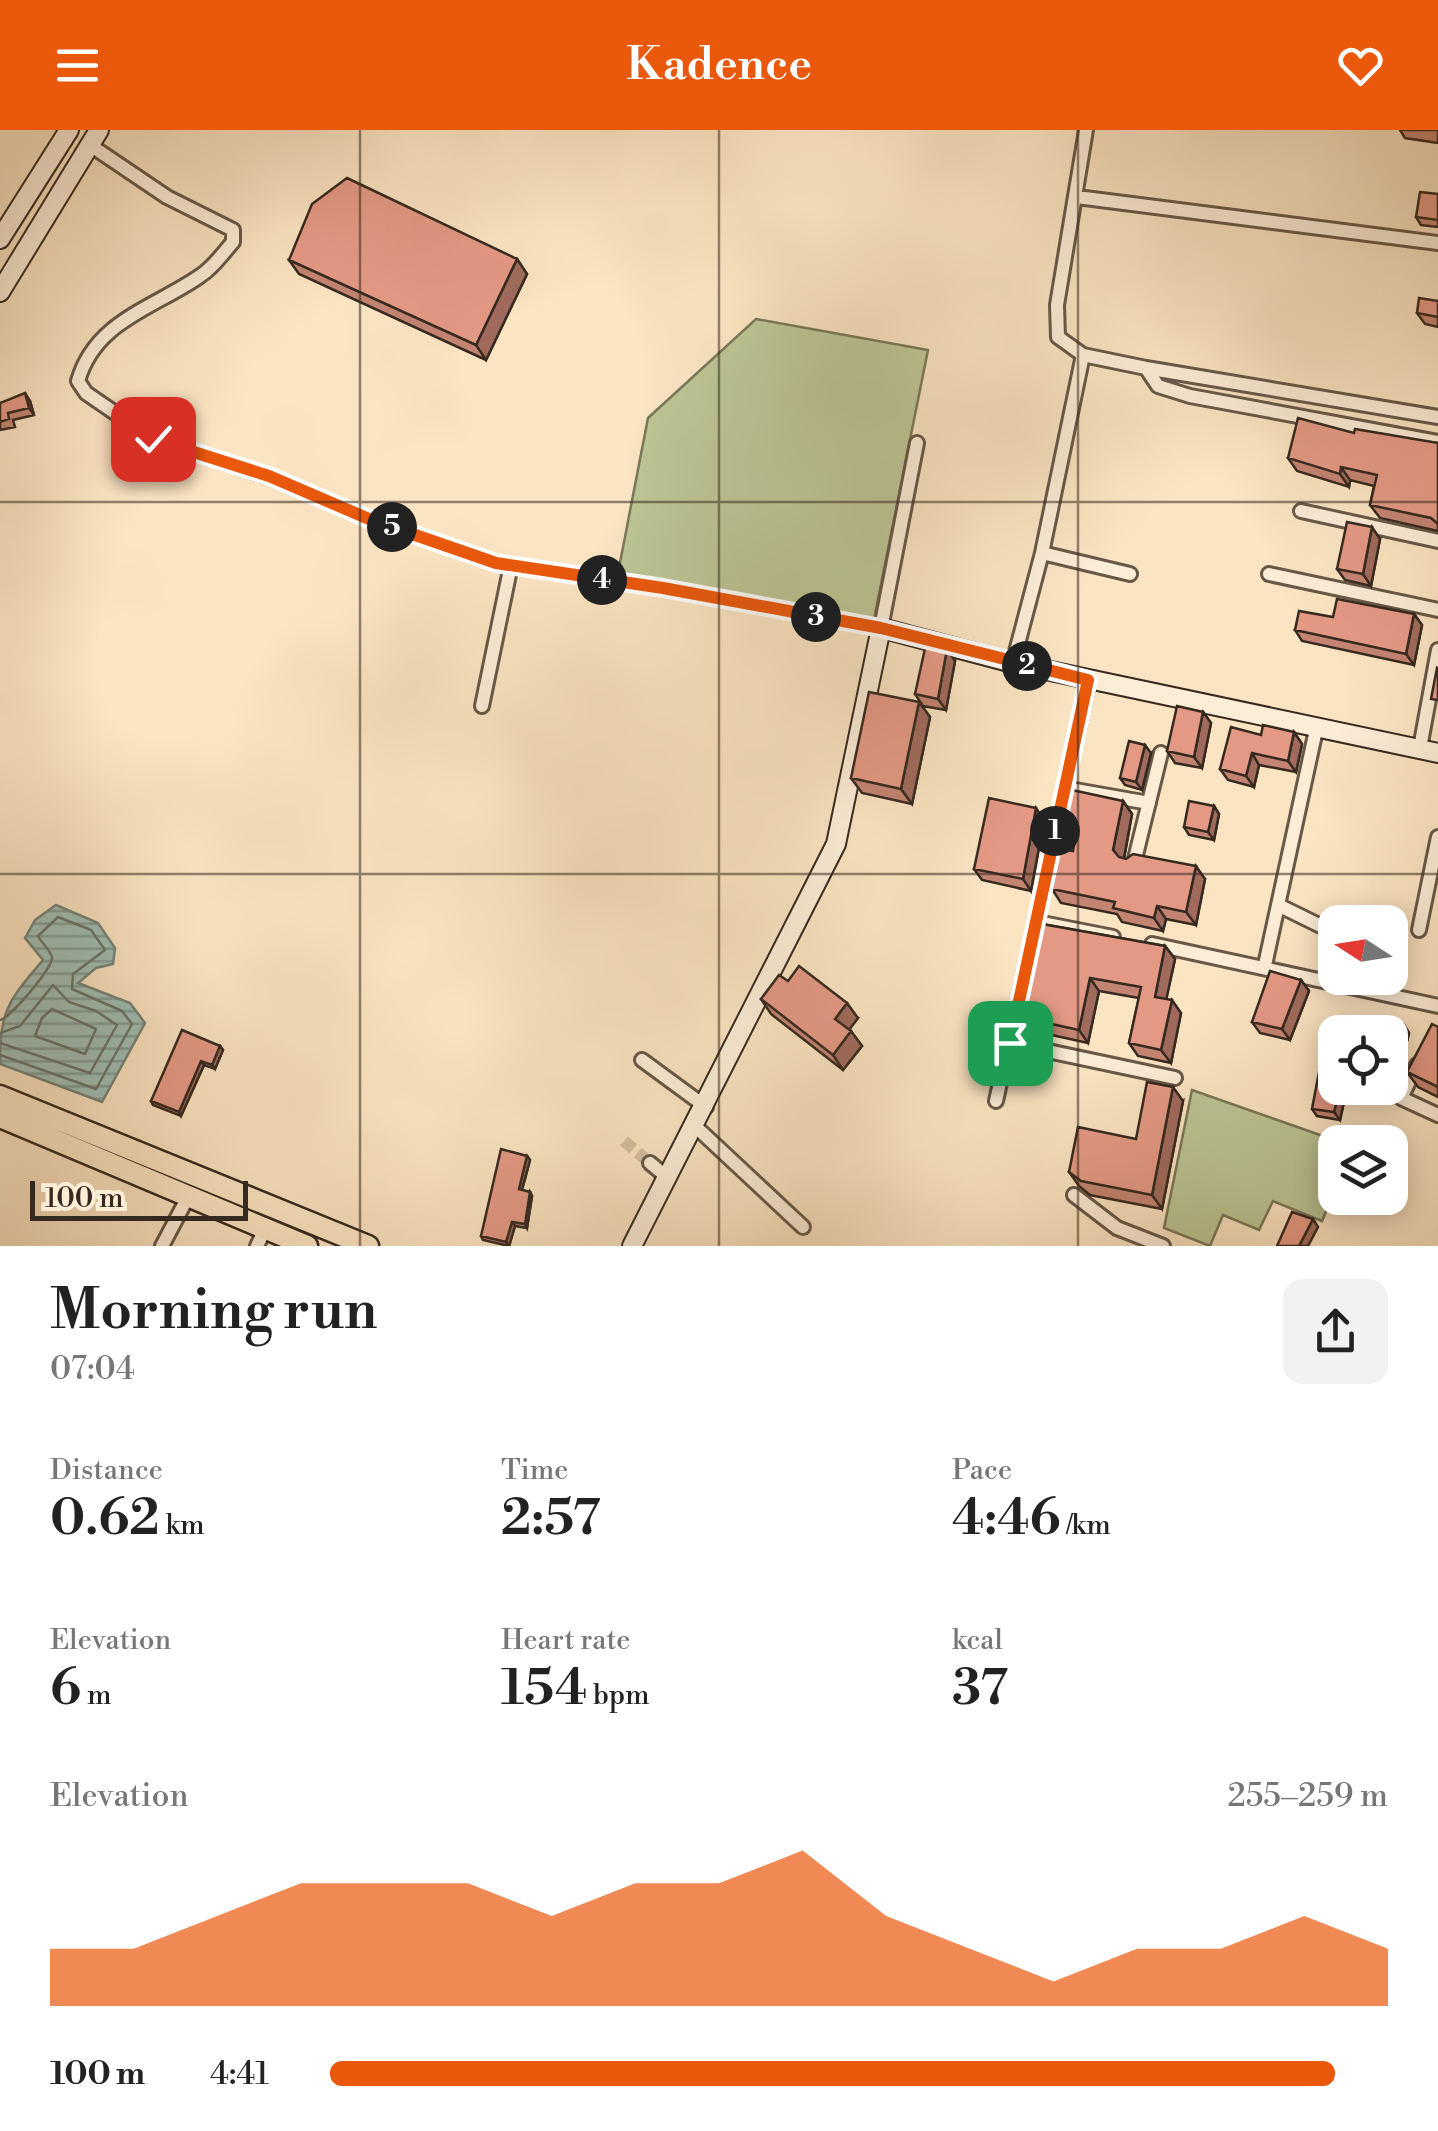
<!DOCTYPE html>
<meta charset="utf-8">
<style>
body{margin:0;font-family:"Libre Bodoni",serif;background:#f2f2f2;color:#222;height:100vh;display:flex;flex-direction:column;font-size:38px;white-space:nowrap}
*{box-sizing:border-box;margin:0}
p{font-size:32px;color:#767676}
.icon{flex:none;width:55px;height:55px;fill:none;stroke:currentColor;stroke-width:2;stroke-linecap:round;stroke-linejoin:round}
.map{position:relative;height:1116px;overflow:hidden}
.drawer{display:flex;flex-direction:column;background:#fff;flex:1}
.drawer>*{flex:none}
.needle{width:65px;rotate:282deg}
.tools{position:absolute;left:1318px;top:775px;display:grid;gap:20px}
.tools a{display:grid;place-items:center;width:90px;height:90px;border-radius:20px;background:#fff;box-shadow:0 5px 25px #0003;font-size:50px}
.scale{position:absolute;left:30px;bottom:25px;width:218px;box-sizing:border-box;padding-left:10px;border:5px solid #362a20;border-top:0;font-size:28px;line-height:35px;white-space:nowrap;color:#362a20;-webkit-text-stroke:8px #fcedd7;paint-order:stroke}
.pin{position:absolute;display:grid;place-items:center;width:85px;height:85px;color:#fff;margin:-42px;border-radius:20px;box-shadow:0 5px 15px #0006}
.km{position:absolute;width:50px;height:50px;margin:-25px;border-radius:50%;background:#222;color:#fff;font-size:28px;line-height:50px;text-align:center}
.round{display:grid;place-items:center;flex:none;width:105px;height:105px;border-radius:20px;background:#f2f2f2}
.head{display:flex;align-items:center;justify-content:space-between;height:170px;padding:0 50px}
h1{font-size:55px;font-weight:600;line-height:75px}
.metrics{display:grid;grid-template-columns:repeat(3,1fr);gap:15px;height:170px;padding:10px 50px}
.metrics div{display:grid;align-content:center}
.metrics b{font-size:50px;font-weight:600}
.metrics small{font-size:28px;font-weight:400}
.metrics p{font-size:28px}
.chart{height:280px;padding:20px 50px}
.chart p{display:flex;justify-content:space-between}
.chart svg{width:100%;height:180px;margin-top:10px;fill:#ea580c;opacity:.7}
ul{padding:0 50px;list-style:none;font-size:32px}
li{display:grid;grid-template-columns:160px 120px 1fr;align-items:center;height:75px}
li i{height:25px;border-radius:12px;background:#ea580c}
header{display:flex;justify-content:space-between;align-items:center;height:130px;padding:0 50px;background:#ea580c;color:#fff;font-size:45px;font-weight:600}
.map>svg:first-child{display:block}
.pitch{fill:#bcc595;stroke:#79785a;stroke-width:2.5}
.water{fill:url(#water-rules);stroke:#758379;stroke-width:2.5}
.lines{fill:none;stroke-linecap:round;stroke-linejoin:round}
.shore{stroke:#6a746a;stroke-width:2.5}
.street-tunnel{stroke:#d4bfa2;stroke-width:12;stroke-dasharray:12 6;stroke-linecap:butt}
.street-casing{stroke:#675848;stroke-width:18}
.secondary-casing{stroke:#362a20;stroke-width:22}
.primary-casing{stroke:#362a20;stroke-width:25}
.street{stroke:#fcedd7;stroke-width:12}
.secondary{stroke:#fcedd7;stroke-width:18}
.primary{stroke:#fbe4c2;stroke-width:20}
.wall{fill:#c48472;stroke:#362a20;stroke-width:2.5}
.shaded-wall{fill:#a06b5d;stroke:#362a20;stroke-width:2.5}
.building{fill:#e49985;stroke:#362a20;stroke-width:2.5}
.route-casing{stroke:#fff;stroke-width:20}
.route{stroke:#ea580c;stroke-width:12}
.grid{fill:none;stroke:#362a20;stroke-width:2.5;stroke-opacity:0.55}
</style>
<header><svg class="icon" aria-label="menu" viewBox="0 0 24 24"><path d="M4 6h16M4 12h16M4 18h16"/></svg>Kadence<svg class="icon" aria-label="heart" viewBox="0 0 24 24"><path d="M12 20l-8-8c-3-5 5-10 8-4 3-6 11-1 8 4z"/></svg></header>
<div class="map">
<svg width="1438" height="1116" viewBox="0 0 1438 1116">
<defs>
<pattern id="water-rules" width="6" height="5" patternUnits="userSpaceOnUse" patternTransform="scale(2.5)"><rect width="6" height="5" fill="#9fbeb5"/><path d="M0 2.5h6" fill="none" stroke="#829b93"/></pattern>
</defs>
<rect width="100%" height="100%" fill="#fbe4c2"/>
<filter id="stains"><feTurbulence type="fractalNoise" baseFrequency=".002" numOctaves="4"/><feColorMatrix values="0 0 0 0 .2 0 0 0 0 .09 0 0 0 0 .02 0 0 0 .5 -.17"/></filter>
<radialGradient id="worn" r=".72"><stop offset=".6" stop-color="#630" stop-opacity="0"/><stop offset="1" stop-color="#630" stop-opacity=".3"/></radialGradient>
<path class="pitch" d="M756,189L928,220L874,489L618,443L648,288Z
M1192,960L1340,1012H1335V1060L1322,1091L1273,1071L1259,1100L1223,1085L1210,1116L1164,1098Z"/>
<path class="water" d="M56,775L98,793L115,818L113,834L96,838L78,853L130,873L145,893L102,972L0,934C0,880 8,871 43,830L25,808L35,790Z"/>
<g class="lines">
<path class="shore" d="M52,879L96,899L85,924L35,906L42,888Z
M0,890C9,889 54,837 52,827C50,820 41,812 38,806L58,787L91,800L105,820L73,844L72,859L122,881L132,894L96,959L0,925
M0,903L20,896L53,855L69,872L96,881L117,895L90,943L0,913"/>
<path class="street-tunnel" d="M624,1011L650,1033"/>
<g class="street-casing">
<path id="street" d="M1086,0L1057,175L1058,207L1083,225L1146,238L1158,256L1190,266L1438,312
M90,15L167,67L233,100V112C222,124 214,137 200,146C154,178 95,191 78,251L86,263L153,309L269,347L369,389L496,433L663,458L881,498L917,313
M1077,67L1438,113
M1146,238L1438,287
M1301,381L1438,411
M1042,423L1130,444
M1269,444L1438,480
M1013,533L1042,423L1083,225
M482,576L511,435
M1420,618L1438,520
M1064,658L1149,673
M1134,733L1161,623
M1278,775L1335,803
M1037,792L1113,807
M1419,800L1438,707
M1152,814L1438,876
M1265,835L1316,600
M1010,913L1175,948
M642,930L706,977
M1417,935L1401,968L1438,985
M996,971L1089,550
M696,997L803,1097
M650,1033L668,1048
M1074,1065L1117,1098L1163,1116
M162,1116L189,1065
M257,1116L266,1097"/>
</g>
<g class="secondary-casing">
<path id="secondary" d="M0,109L69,0
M0,162L99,0
M632,1116L836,714L881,498L1013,533L1438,623"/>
</g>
<g class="primary-casing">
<path id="primary" d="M0,966L368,1116
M0,987L307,1116"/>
</g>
<use href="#street" class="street"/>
<use href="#secondary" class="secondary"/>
<use href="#primary" class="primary"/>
</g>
<path class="wall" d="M1400,0H1438V13L1405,8Z
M1438,64V97L1421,95L1416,87Z
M517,129L527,144L486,230L299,144L289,130Z
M1438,171V197L1425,194L1417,183Z
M30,271L34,285L13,290L15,297L0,300V273Z
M1354,303L1438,313V401L1380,388L1370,375L1374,356L1350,350L1349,357L1297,341L1288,328Z
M1380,409L1371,456L1345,450L1337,439Z
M1414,484L1422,495L1414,535L1302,511L1295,500L1333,487Z
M955,531L946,580L923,576L915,564Z
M919,572L930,587L912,674L862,663L851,648Z
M1203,582L1211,593L1202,638L1175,633L1167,621Z
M1294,602L1302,614L1296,642L1259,635L1254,657L1228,650L1220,639L1261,605Z
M1151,623L1142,660L1125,655L1120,648Z
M1123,671L1132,684L1124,729L1205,749L1196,795L1166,789L1163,801L1122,792L1117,784L1061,773L1052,759L1073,721L1075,709L1065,696Z
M1214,676L1219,684L1214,710L1189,705L1184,697Z
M1044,690L1031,761L982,750L974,739Z
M1042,794L1165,816L1175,829L1166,869L1181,883L1171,933L1138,926L1129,913L1139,868L1099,861L1088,913L1033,901L1024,888Z
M1301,850L1309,861L1290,910L1260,903L1252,892Z
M788,851L858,888L849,899L862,916L843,940L771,884L761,869Z
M1404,895L1409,903L1403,927L1390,924V902Z
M1438,897V967L1418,957L1407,942Z
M220,916L223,920L215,939L204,935L181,986L153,975L151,971Z
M1335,958H1347L1340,990L1317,986L1312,979Z
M1183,971L1162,1079L1090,1065L1079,1056L1069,1042L1136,1009Z
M527,1026L530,1030L522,1060L530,1062L532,1066L527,1098L515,1096L509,1116L483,1110L481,1106Z"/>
<path class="shaded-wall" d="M517,129L527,144L486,230L476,215Z
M25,263L30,271L34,285L29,278Z
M1341,337L1350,350L1349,357L1340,344Z
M1372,397L1380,409L1371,456L1363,444Z
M1414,484L1422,495L1414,535L1406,524Z
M947,519L955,531L946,580L938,569Z
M919,572L930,587L912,674L901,659Z
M1203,582L1211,593L1202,638L1194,627Z
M1294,602L1302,614L1296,642L1288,631Z
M1145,615L1151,623L1142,660L1136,652Z
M1252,623L1259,635L1254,657L1246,646Z
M1123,671L1132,684L1123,733L1113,720Z
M1214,676L1219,684L1214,710L1208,702Z
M1036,678L1044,690L1031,761L1023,749Z
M1196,736L1205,749L1196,795L1186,782Z
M1157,776L1166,789L1163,801L1154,788Z
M1165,816L1175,829L1164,880L1155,867Z
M1090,848L1099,861L1088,913L1079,900Z
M1301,850L1309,861L1290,910L1282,899Z
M1172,870L1181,883L1171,933L1161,920Z
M847,873L858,888L846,904L835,889Z
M1404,895L1409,903L1403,927L1397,919Z
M851,901L862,916L843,940L833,925Z
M220,916L223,920L215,939L212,935Z
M201,931L204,935L181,986L179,982Z
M1173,957L1183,971L1162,1079L1152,1065Z
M1340,958H1347L1340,990L1334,982Z
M527,1026L530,1030L521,1063L519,1059Z
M530,1062L532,1066L527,1098L525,1094Z
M1313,1089L1318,1097L1308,1116H1299Z
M512,1092L515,1096L509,1116L506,1112Z"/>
<path class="building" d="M347,48L517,129L476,215L289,130L312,74Z
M1420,62L1438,64V90L1416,87Z
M1419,168L1438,171V187L1417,183Z
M25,263L29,278L8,283L9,289L0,292V273Z
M1298,288L1354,303L1355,299L1438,313V394L1431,388L1370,375L1377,345L1341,337L1340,344L1288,328Z
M1347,392L1372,397L1363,444L1337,439Z
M1337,469L1414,484L1406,524L1295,500L1299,481L1333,487Z
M926,514L947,519L938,569L915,564Z
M1437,538L1438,539V570L1431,569Z
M869,562L919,572L901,659L851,648Z
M1177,576L1203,582L1194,627L1167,621Z
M1263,595L1294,602L1288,631L1252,623L1246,646L1220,639L1231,597L1261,605Z
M1129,611L1145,615L1136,652L1120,648Z
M1072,660L1123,671L1113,720L1119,727L1126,729L1133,724L1196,736L1186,782L1157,776L1154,788L1113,778L1115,772L1052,759L1060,719L1073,721L1077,698L1065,696Z
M989,668L1036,678L1023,749L974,739Z
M1189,671L1214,676L1208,702L1184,697Z
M1042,794L1165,816L1155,867L1172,870L1161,920L1129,913L1141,857L1090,848L1079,900L1024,888Z
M799,836L847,873L835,889L851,901L833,925L761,869L779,845L788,851Z
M1270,841L1301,850L1282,899L1252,892Z
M1378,892L1404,895L1397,919L1390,917V902H1374Z
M1432,894L1438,897V957L1407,942Z
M182,900L220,916L212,935L201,931L179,982L151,971Z
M1319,942L1335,943V958H1340L1334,982L1312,979Z
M1147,952L1173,957L1152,1065L1081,1051L1069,1042L1078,997L1136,1009Z
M501,1019L527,1026L519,1059L530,1062L525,1094L512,1092L506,1112L481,1106Z
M1292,1082L1313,1089L1299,1116H1277Z"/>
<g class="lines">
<g class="route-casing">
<path id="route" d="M153,309L269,346L369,389L496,433L663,458L881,498L1088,550L1010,913"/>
</g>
<use href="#route" class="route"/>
</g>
<path class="grid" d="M360,0V1116M719,0V1116M1078,0V1116M0,372H1438M0,744H1438"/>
<rect width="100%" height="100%" filter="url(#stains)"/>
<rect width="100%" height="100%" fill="url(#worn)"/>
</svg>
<div class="tools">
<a><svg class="needle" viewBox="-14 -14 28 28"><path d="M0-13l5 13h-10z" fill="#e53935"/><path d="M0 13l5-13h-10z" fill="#767676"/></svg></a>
<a><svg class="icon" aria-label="locate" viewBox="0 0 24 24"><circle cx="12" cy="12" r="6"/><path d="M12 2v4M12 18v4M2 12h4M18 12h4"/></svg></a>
<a><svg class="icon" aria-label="layers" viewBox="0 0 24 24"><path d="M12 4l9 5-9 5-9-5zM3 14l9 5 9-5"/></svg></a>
</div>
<div class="scale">100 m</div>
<div class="pin" style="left:1010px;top:913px;background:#1e9e55"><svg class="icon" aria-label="arrive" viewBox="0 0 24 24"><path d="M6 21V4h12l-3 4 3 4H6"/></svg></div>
<div class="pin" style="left:153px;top:309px;background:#d93025"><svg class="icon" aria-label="check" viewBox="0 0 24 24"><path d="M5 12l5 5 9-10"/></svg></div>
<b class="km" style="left:1055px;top:701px">1</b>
<b class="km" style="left:1027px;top:536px">2</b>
<b class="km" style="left:816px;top:487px">3</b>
<b class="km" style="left:602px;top:450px">4</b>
<b class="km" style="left:392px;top:397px">5</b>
</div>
<section class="drawer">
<div class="head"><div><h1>Morning run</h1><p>07:04</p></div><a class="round"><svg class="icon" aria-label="share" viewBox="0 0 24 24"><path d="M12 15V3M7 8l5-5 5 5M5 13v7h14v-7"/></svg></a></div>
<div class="metrics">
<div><p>Distance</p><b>0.62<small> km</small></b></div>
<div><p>Time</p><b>2:57</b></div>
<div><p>Pace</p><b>4:46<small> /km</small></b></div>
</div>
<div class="metrics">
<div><p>Elevation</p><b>6<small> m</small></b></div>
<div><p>Heart rate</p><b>154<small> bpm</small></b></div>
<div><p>kcal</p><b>37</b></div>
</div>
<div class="chart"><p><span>Elevation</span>255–259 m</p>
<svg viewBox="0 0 160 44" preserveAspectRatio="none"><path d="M0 44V30L10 30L20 22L30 14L40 14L50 14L60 22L70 14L80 14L90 6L100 22L110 30L120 38L130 30L140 30L150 22L160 30V44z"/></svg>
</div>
<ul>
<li><b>100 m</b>4:41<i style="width:95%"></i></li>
</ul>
</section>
